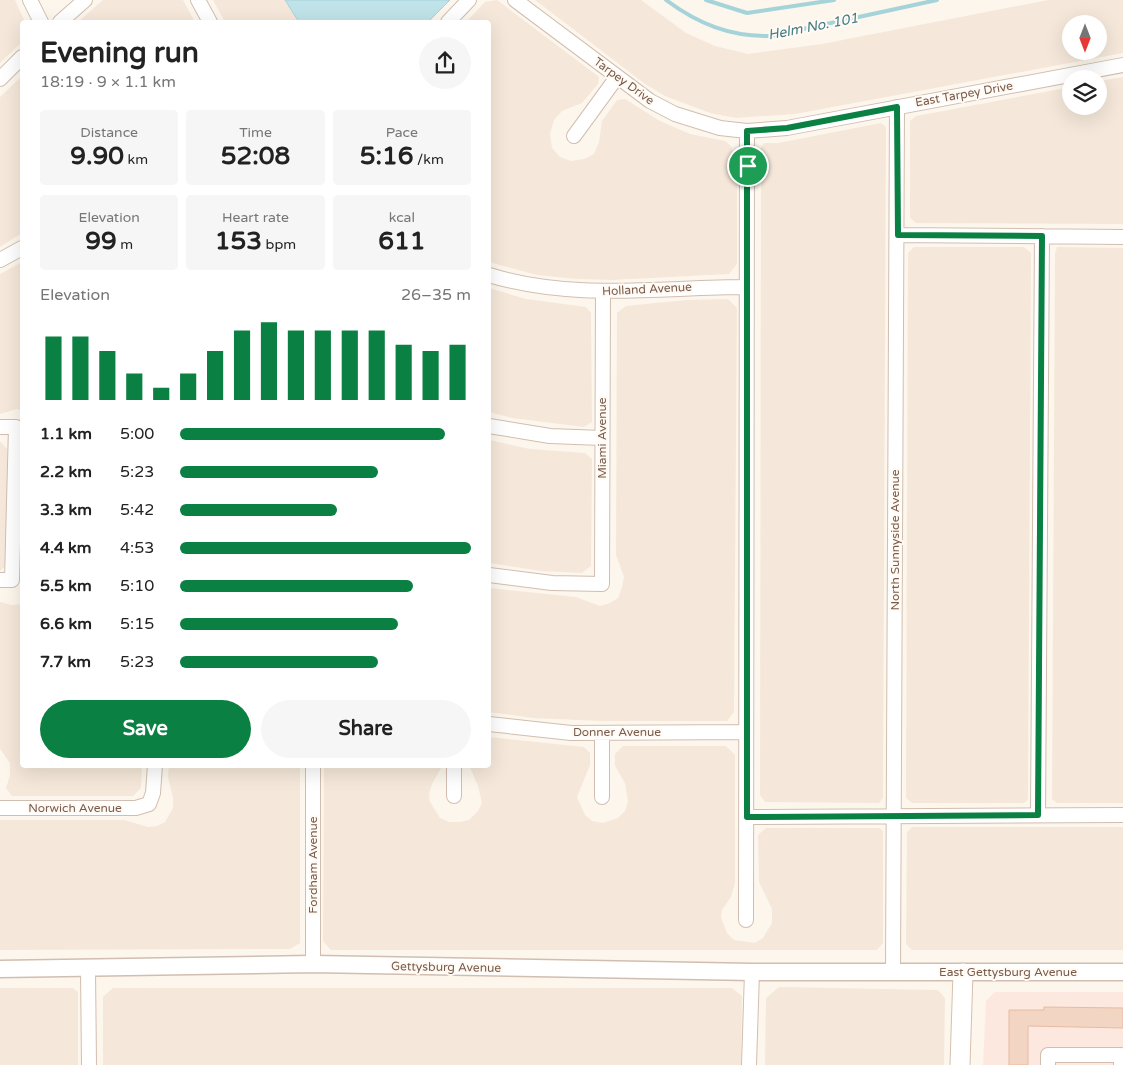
<!DOCTYPE html>
<meta charset="utf-8">
<style>
body{margin:0;font-family:"Varela Round",sans-serif;background:#f6f6f6;color:#222;height:100vh;display:flex;flex-direction:column;font-size:19px;white-space:nowrap}
*{box-sizing:border-box;margin:0}
p{font-size:16px;color:#767676}
.icon{flex:none;width:28px;height:28px;fill:none;stroke:currentColor;stroke-width:2;stroke-linecap:round;stroke-linejoin:round}
.map{position:relative;flex:1;overflow:hidden}
.drawer{position:absolute;left:20px;top:20px;width:471px;height:748px;display:flex;flex-direction:column;background:#fff;border-radius:5px;box-shadow:0 5px 20px #0002}
.drawer>*{flex:none}
.needle{width:32px;rotate:180deg}
.tools{position:absolute;left:1062px;top:15px;display:grid;gap:10px}
.tools a{display:grid;place-items:center;width:45px;height:45px;border-radius:50%;background:#fff;box-shadow:0 5px 20px #0002;font-size:25px}
.pin{position:absolute;display:grid;place-items:center;width:42px;height:42px;color:#fff;margin:-21px;border:2px solid #fff;border-radius:50%;box-shadow:0 1px 5px #0007}
.round{display:grid;place-items:center;flex:none;width:52px;height:52px;border-radius:26px;background:#f6f6f6}
.head{display:flex;align-items:center;justify-content:space-between;height:85px;padding:0 20px}
h1{font-size:28px;font-weight:700;line-height:38px}
.metrics{display:grid;grid-template-columns:repeat(3,1fr);gap:8px;height:85px;padding:5px 20px}
.metrics div{display:grid;align-content:center;border-radius:5px;background:#f6f6f6;text-align:center}
.metrics b{font-size:25px;font-weight:700}
.metrics small{font-size:14px;font-weight:400}
.metrics p{font-size:14px}
.chart{height:140px;padding:10px 20px}
.chart p{display:flex;justify-content:space-between}
.chart svg{width:100%;height:90px;margin-top:5px;stroke:#0b8043;stroke-width:6}
.cta{display:flex;gap:10px;margin-top:auto;padding:10px 20px}
.cta a{flex:1;height:58px;border-radius:30px;background:#0b8043;color:#fff;font-size:20px;font-weight:700;line-height:58px;text-align:center}
.cta a+a{background:#f6f6f6;color:#222}
ul{padding:0 20px;list-style:none;font-size:16px}
li{display:grid;grid-template-columns:80px 60px 1fr;align-items:center;height:38px}
li i{height:12px;border-radius:6px;background:#0b8043}
.map>svg:first-child{display:block}
.residential{fill:#f5e8da;fill-rule:evenodd}
.commercial{fill:#fde8e0}
.water{fill:#bfe3e8;stroke:#a5d3da}
.lines{fill:none;stroke-linecap:round;stroke-linejoin:round}
.stream{stroke:#a5d3da;stroke-width:4}
.building{fill:#f3d5c3;stroke:#e6bba3}
.minor-casing{stroke:#d1beb0;stroke-width:16}
.tertiary-casing{stroke:#d1beb0;stroke-width:19}
.secondary-casing{stroke:#d6c0b0;stroke-width:21}
.minor{stroke:#fff;stroke-width:14}
.tertiary{stroke:#fff;stroke-width:16}
.secondary{stroke:#fff;stroke-width:19}
.route-casing{stroke:#fff;stroke-width:10}
.route{stroke:#0b8043;stroke-width:6}
.labels{text-anchor:middle;stroke-width:4;stroke-linejoin:round;paint-order:stroke}
.street-label{font-size:12px;fill:#7a5c4d;stroke:#fffaf3}
.water-label{font-size:14px;font-style:italic;fill:#437c86;stroke:#fffaf3}
</style>
<div class="map">
<svg width="1123" height="1065" viewBox="0 0 1123 1065">
<rect width="100%" height="100%" fill="#fdf6ec"/>
<path class="residential" d="M0,0H15L25,22H22V42L0,63Z
M103,0H183L195,22H78Z
M213,0H285L299,22H225Z
M497,0L599,77L598,84L582,103L562,111L554,120L550,134L552,148L560,157L571,161L584,159L594,154L599,142L602,121L617,100L625,99L660,121L690,134L725,141L732,147L737,183V264L729,274L612,280L576,279L537,275L489,262V22H466L485,2Z
M535,0H641L686,33L715,46L748,54L822,44L1048,0H1123V53L795,114L736,118L710,113L665,96L645,84ZM1071,24H1099V51H1071Z
M22,76V233L0,247V97Z
M1123,77V224L916,223L910,218V121L916,116L1071,87V106H1099V81Z
M881,123L886,127L883,798L879,803L765,802L760,795L761,169L759,151L764,143H778Z
M914,247H1024L1031,253L1028,799L1024,803H912L906,798L908,253Z
M1057,247L1123,248V803H1057L1052,799L1055,253Z
M22,262V411L17,409L0,414V274Z
M489,288L526,299L586,307L591,313L592,422L584,427L512,418L489,412Z
M728,299L737,308L734,712L727,721H601L533,718L489,712V588L576,597L600,606L610,603L618,598L622,587L624,577L616,555L617,313L626,306L685,300Z
M489,440L530,449L585,453L592,459L591,566L582,573L541,571L489,563Z
M0,441L7,449V564L0,571Z
M0,602L12,605L22,604V765H142L141,788L133,796H12L6,788L10,775V763L0,749Z
M489,737L584,747L590,753V765L577,797L585,815L592,821L603,823L618,818L625,811L628,801L625,783L615,766V754L623,746H726L735,755V883L731,897L722,910L721,917L727,933L734,940L755,943L763,938L772,923V909L759,882L758,835L766,828H879L883,831V943L877,950H331L323,941L324,765H443L432,784L429,794L430,802L440,818L449,822H460L469,820L478,811L482,803L478,786L469,765H489Z
M169,765H300V943L290,949L0,950V820H124L148,827L157,826L165,822L173,808V798L168,777Z
M912,827H1123V950H912L906,944L907,832Z
M779,987L938,990L945,998L944,1065H765L766,998Z
M0,988H73L78,992V1065H0Z
M113,988H732L742,996L741,1065H103V997Z"/>
<path class="commercial" d="M995,992H1123V1065H983L986,1001Z"/>
<path class="water" d="M285,0H450L428,22H299Z"/>
<g class="lines">
<path class="stream" d="M666,0C698,24 731,37 771,36L937,0
M706,0L747,13L834,0"/>
</g>
<path class="building" d="M1044,1007L1123,1008V1028L1028,1026V1065H1009V1010H1044Z"/>
<g class="lines">
<g class="minor-casing">
<path id="minor" d="M30,0L41,22
M198,0L210,22
M515,0L650,101L675,114L720,128L747,131L787,128L1123,65
M60,22L85,0
M448,22L469,0
M0,79L22,57
M574,136L617,77
M898,235L1123,237
M0,260L22,248
M489,275C574,301 660,287 747,287
M489,426L550,436L602,438
M0,427H16L12,580H0
M489,575L552,583L602,584L603,292
M489,724L571,733L746,732
M602,733V797
M454,765V796
M0,808H136L149,804L153,793L155,765
M1038,815L1042,236
M747,817L1123,815
M746,920L747,131
M313,964V765
M88,969L89,1065
M893,973L897,107
M749,1065L752,972
M1048,1065V1055H1121V1065"/>
</g>
<g class="tertiary-casing">
<path id="tertiary" d="M0,969L313,964L752,972H1123"/>
</g>
<g class="secondary-casing">
<path id="secondary" d="M960,1065L963,973"/>
</g>
<use href="#minor" class="minor"/>
<use href="#tertiary" class="tertiary"/>
<use href="#secondary" class="secondary"/>
</g>
<g class="lines">
<g class="route-casing">
<path id="route" d="M897,107L898,235L1042,236L1038,815L747,817V131L787,128Z"/>
</g>
<use href="#route" class="route"/>
</g>
<g class="labels">
<g class="street-label">
<text transform="translate(624 81) rotate(36)" y="4">Tarpey Drive</text>
<text transform="translate(964 94) rotate(-10)" y="4">East Tarpey Drive</text>
<text transform="translate(647 289) rotate(-3)" y="4">Holland Avenue</text>
<text transform="translate(602 438) rotate(-90)" y="4">Miami Avenue</text>
<text transform="translate(895 540) rotate(-90)" y="4">North Sunnyside Avenue</text>
<text x="617" y="736">Donner Avenue</text>
<text x="75" y="812">Norwich Avenue</text>
<text transform="translate(313 865) rotate(-90)" y="4">Fordham Avenue</text>
<text transform="translate(446 967) rotate(1)" y="4">Gettysburg Avenue</text>
<text x="1008" y="976">East Gettysburg Avenue</text>
</g>
<g class="water-label">
<text transform="translate(813 26) rotate(-11)" y="5">Helm No. 101</text>
</g>
</g>
</svg>
<div class="tools">
<a><svg class="needle" viewBox="-14 -14 28 28"><path d="M0-13l5 13h-10z" fill="#e53935"/><path d="M0 13l5-13h-10z" fill="#767676"/></svg></a>
<a><svg class="icon" aria-label="layers" viewBox="0 0 24 24"><path d="M12 4l9 5-9 5-9-5zM3 14l9 5 9-5"/></svg></a>
</div>
<div class="pin" style="left:748px;top:166px;background:#1e9e55"><svg class="icon" aria-label="arrive" viewBox="0 0 24 24"><path d="M6 21V4h12l-3 4 3 4H6"/></svg></div>
<section class="drawer">
<div class="head"><div><h1>Evening run</h1><p>18:19 · 9 × 1.1 km</p></div><a class="round"><svg class="icon" aria-label="share" viewBox="0 0 24 24"><path d="M12 15V3M7 8l5-5 5 5M5 13v7h14v-7"/></svg></a></div>
<div class="metrics">
<div><p>Distance</p><b>9.90<small> km</small></b></div>
<div><p>Time</p><b>52:08</b></div>
<div><p>Pace</p><b>5:16<small> /km</small></b></div>
</div>
<div class="metrics">
<div><p>Elevation</p><b>99<small> m</small></b></div>
<div><p>Heart rate</p><b>153<small> bpm</small></b></div>
<div><p>kcal</p><b>611</b></div>
</div>
<div class="chart"><p><span>Elevation</span>26–35 m</p>
<svg viewBox="0 0 160 44" preserveAspectRatio="none"><path d="M5 44V13M15 44V13M25 44V20M35 44V31M45 44V38M55 44V31M65 44V20M75 44V10M85 44V6M95 44V10M105 44V10M115 44V10M125 44V10M135 44V17M145 44V20M155 44V17"/></svg>
</div>
<ul>
<li><b>1.1 km</b>5:00<i style="width:91%"></i></li>
<li><b>2.2 km</b>5:23<i style="width:68%"></i></li>
<li><b>3.3 km</b>5:42<i style="width:54%"></i></li>
<li><b>4.4 km</b>4:53<i style="width:100%"></i></li>
<li><b>5.5 km</b>5:10<i style="width:80%"></i></li>
<li><b>6.6 km</b>5:15<i style="width:75%"></i></li>
<li><b>7.7 km</b>5:23<i style="width:68%"></i></li>
</ul>
<div class="cta"><a>Save</a><a>Share</a></div>
</section>
</div>
